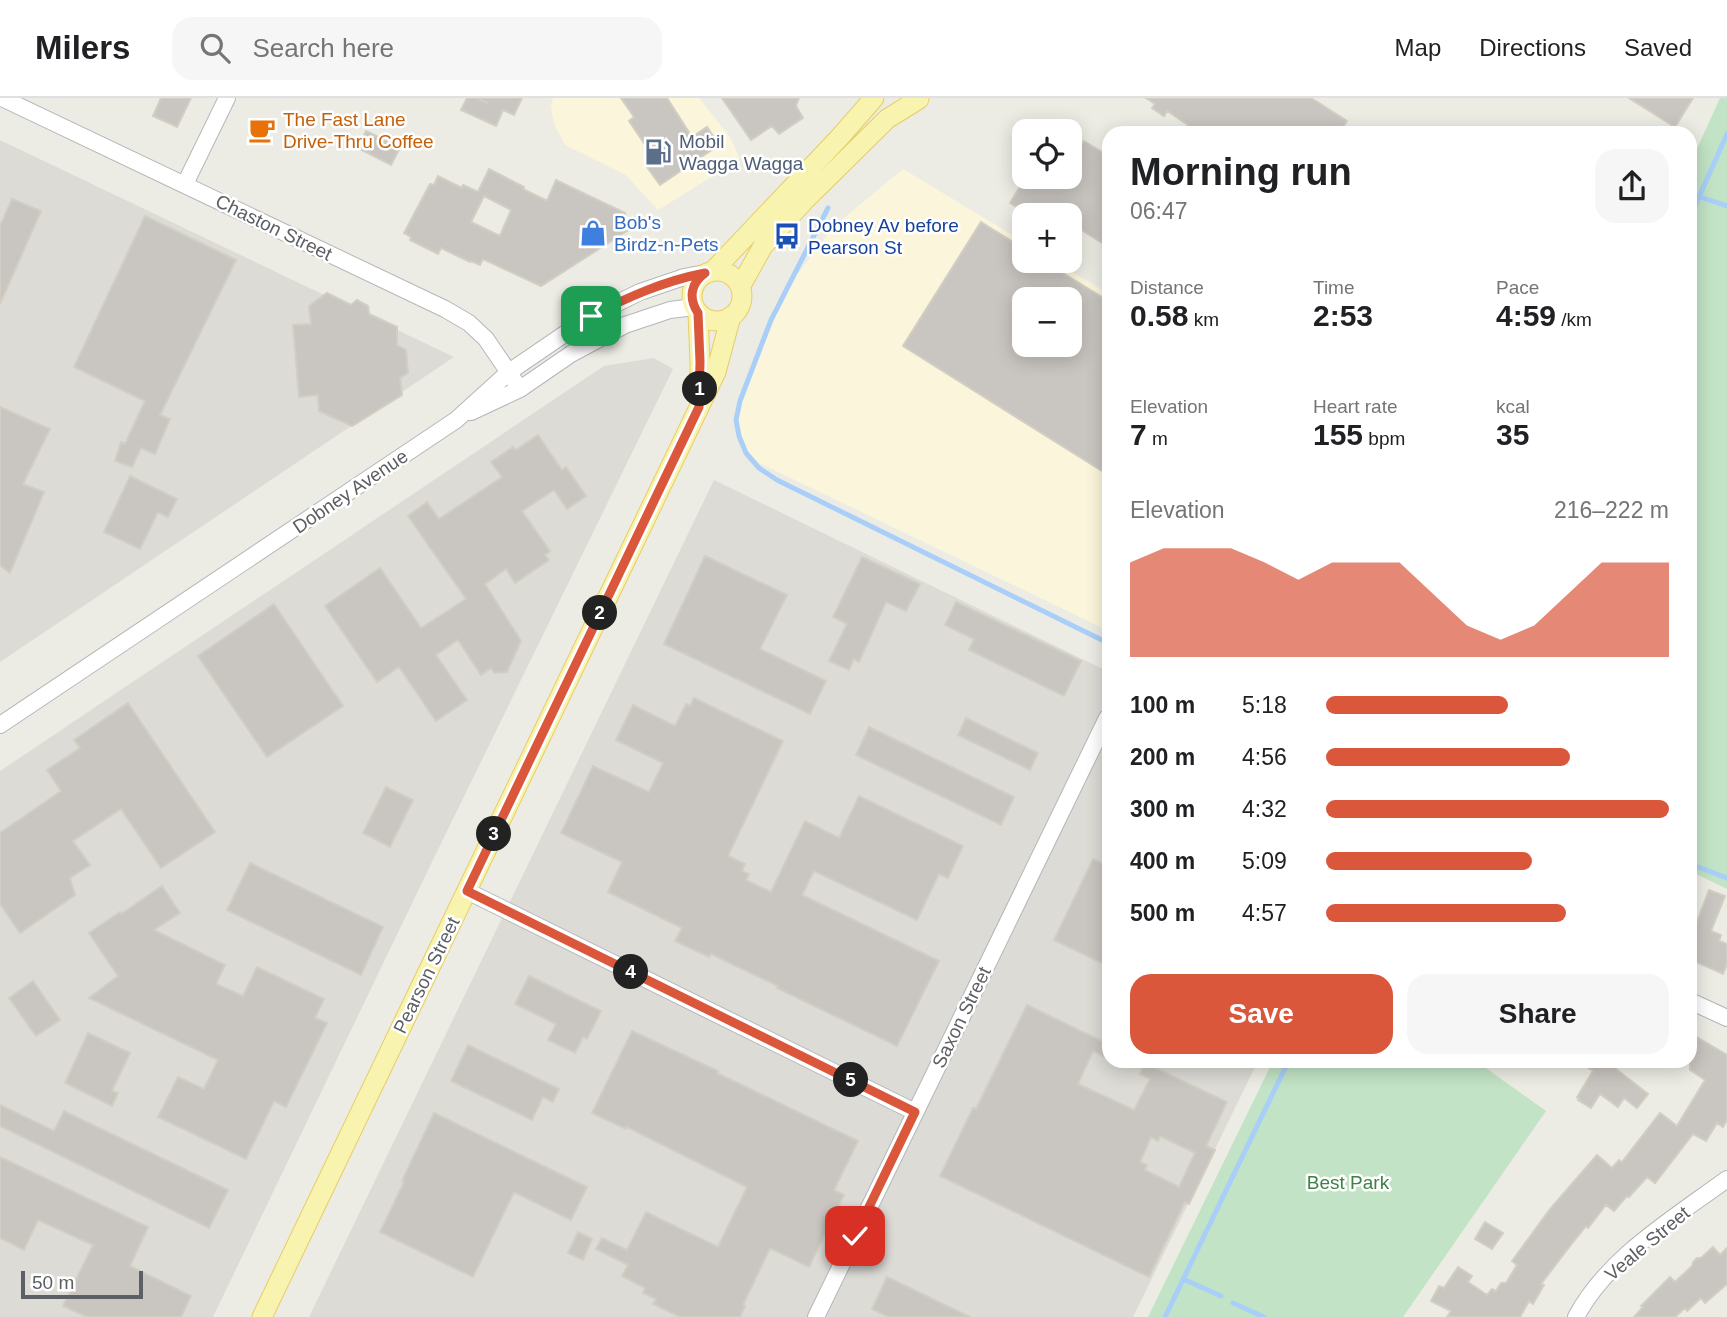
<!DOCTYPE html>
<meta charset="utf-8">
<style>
body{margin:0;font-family:Arial,sans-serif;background:#f6f6f6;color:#202124;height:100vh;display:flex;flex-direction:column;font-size:26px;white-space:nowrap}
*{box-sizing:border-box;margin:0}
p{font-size:23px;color:#757577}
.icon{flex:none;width:38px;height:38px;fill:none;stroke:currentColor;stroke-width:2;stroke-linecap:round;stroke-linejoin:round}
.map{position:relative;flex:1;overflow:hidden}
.side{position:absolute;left:1102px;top:28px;width:595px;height:942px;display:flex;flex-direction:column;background:#fff;border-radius:21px;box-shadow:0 4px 18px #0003}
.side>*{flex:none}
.controls{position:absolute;left:1012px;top:21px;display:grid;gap:14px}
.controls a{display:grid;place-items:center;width:70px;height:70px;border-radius:14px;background:#fff;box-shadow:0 4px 18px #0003;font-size:35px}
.scale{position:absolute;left:21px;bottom:18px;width:122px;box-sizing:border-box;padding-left:7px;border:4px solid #5c5f63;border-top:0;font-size:19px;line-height:24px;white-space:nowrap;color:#5c5f63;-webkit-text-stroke:5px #fff;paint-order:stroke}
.pin{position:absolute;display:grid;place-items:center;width:60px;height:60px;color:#fff;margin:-30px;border-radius:14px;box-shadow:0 4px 10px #0006}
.km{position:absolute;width:35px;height:35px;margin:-18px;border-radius:50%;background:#222;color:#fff;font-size:19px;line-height:35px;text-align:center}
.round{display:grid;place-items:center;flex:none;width:74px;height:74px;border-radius:21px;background:#f6f6f6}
.head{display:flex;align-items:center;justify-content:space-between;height:119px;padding:0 28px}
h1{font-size:38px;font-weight:700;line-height:52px}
.metrics{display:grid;grid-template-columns:repeat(3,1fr);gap:10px;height:119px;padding:7px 28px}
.metrics div{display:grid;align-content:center}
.metrics b{font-size:30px;font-weight:700}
.metrics small{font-size:19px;font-weight:400}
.metrics p{font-size:19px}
.chart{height:196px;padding:14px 28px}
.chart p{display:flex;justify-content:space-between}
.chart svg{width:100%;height:126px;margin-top:7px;fill:#db573c;opacity:.7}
.primary-button{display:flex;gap:14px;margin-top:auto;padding:14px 28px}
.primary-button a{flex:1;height:80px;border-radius:21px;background:#db573c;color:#fff;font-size:28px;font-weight:700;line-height:80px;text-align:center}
.primary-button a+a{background:#f6f6f6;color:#202124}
ul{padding:0 28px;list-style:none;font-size:23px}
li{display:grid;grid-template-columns:112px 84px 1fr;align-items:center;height:52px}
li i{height:18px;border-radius:9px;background:#db573c}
header{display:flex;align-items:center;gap:42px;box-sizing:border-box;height:98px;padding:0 35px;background:#fff;border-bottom:2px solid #e0e0e0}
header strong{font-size:33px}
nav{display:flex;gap:38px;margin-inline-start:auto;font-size:24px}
.search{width:490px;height:63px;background:#f6f6f6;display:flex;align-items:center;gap:18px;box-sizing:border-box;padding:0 24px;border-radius:21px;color:#757577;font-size:26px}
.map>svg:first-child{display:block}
.commercial{fill:#fbf6db;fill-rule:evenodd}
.industrial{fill:#dcdbd6}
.green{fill:#c2e3c5}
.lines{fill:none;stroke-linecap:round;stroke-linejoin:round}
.stream{stroke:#a9cff8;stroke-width:5}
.building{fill:#c9c6c1;stroke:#d2cec3;stroke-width:2;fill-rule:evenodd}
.minor-casing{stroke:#b4b6ba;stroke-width:18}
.major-casing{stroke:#e6cd65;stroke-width:21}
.minor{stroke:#fff;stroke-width:16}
.major{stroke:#f8f3ae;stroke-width:19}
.route-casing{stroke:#fff;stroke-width:14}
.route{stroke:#db573c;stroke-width:9}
.labels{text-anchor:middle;stroke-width:5;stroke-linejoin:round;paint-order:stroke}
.food-label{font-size:19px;fill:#c56008;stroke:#fff;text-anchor:start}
.service-label{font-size:19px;fill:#4e5e75;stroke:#fff;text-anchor:start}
.shop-label{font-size:19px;fill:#366cbe;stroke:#fff;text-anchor:start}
.transit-label{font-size:19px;fill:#164399;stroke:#fff;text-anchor:start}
.street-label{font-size:19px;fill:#5c5f63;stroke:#fff}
.park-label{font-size:19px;fill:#3c8246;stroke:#fff}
</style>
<header>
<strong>Milers</strong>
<div class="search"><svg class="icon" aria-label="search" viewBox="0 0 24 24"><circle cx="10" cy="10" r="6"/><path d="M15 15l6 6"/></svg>Search here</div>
<nav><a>Map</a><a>Directions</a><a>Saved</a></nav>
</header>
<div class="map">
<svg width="1727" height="1219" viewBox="0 0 1727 1219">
<rect width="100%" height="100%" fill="#edece4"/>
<path class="commercial" d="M553,0H699L730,39L740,61L658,112L626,77L565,47L554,26L551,8Z
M903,71L1024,144V163H1054L1109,196V533L745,358L736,310L775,206L833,129ZM1024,201H1069V247H1024Z"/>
<path class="industrial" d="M0,42L454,259L0,564Z
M654,260L673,271L430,768L213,1219H0V673L604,268Z
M714,382L1109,574L1110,962L1258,963L1133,1219H309Z"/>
<path class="green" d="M1720,0H1727V791L1690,773V66Z
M1273,963H1476L1546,1013L1403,1219H1148Z"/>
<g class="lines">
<path class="stream" d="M1700,99L1727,108
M828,110L771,222L740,303L736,322L739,338L746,355L759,370L777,382L1110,546
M1690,119L1727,36
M1690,766L1727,780
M1183,1181L1221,1198
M1233,1205L1264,1219
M1165,1219L1289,962"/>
</g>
<path class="building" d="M161,0H191L177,29L153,18Z
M467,0H477L488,5L478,0H522L514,17L503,12L496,28L461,12Z
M621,0H667L692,39L707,29L719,47L660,87L647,69L656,63L629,23L634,19Z
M722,0H799L796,8L803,20L779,36L772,28L751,42Z
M1146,0H1311L1347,23L1339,35H1183L1188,27L1167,13L1164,18L1152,10L1155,6Z
M1629,0H1693L1675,29Z
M366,33L400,50L391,67L358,50Z
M1084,43L1110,59V150L1069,124V117H1030L1010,105L1026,79H1069V65Z
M489,71L524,89L523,91L547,103L556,82L625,115L627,133L541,188L483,161L480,167L471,163L470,164L441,150L438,156L410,142L411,139L404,135L430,86L434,87L438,78L462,90L463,87L478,94ZM484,98L511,112L500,138L471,124Z
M12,101L41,113L0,206V128Z
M145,118L236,162L160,317L170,321L155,356L141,350L132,369L115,363L121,344L125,346L145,303L74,269Z
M981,124L1024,151V163H1043L1110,204V378L903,248ZM1024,201H1069V247H1024Z
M327,195L351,207L357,202L368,208L369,216L397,229V247L406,252L408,275L400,280L402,297L352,328L319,313L318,297L299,299L293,227L311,226L309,208Z
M0,309L50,331L23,386L44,394L10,475L0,467Z
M538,337L562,372L566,369L586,398L567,411L554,392L522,413L550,453L545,457L549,462L515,485L506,471L485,486L521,543L507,574L494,575L491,570L481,577L458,542L436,557L467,602L436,623L399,569L377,584L325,508L380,470L421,530L466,501L408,418L427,404L439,421L502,379L491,364L513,349L516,352Z
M130,378L177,401L168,419L158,414L140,451L104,434Z
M705,458L787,497L760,551L826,583L810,616L664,546Z
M862,459L920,486L906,513L886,504L859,564L854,561L849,572L829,563L847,526L833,519Z
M956,504L1081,563L1064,598L969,552L974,541L945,527Z
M274,506L343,608L267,659L198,558Z
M694,600L783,643L728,758L745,766L742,773L749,776L746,782L771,794L805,723L839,740L859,698L963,748L948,780L939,776L917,822L814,773L802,797L939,863L897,948L777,890L778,888L711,856L709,859L675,843L682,830L608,794L622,764L561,735L593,668L649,694L663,665L616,642L633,607L675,628L686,606L690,608Z
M128,605L215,734L161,770L121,711L73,743L90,767L70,780L75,797L20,835L0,806V735L61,693L47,672L80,650L74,642Z
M966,620L1038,655L1030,672L958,637Z
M869,629L1014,699L1001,727L856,657Z
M386,689L413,702L390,749L363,735Z
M1093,761L1110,769V869L1054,842Z
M250,765L383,829L361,877L227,812Z
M162,788L180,815L154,832L225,867L216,886L243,898L257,869L324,901L315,920L327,925L310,960L286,1009L274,1003L246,1061L158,1019L178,979L204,991L218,962L89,900L118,878L89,835L120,814L121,816Z
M1709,792L1725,798L1711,833L1721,837L1719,843L1727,846V866L1723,876L1690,861V822L1697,824Z
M529,878L601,913L587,941L583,939L575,955L548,942L556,926L515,906Z
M33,883L60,922L36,938L9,900Z
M1027,907L1110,947L1105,959L1093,953L1078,986L1134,1012L1150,981L1140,976L1145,965L1227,1004L1206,1048L1215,1052L1189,1106L1185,1104L1149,1179L940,1078L973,1010L976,1011ZM1160,1038L1195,1055L1179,1089L1145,1072L1147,1067L1140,1064L1151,1039L1158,1043Z
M632,933L718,973L717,975L858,1043L834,1092L844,1097L809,1169L770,1150L743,1207L745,1208L740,1219H680L653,1206L656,1201L643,1195L645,1190L622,1178L628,1167L596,1151L602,1140L627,1152L646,1114L718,1149L747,1089L627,1029L626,1031L592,1015Z
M88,935L130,955L112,993L118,995L112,1008L65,985Z
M1695,938L1727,957V1022L1723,1029L1717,1025L1706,1043L1693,1036L1655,1085L1647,1079L1629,1099L1627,1098L1614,1113L1606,1107L1588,1130L1586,1128L1573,1144L1541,1186L1544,1187L1533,1206L1529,1203L1520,1219H1447L1451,1213L1431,1203L1439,1188L1444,1190L1458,1169L1472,1178L1468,1184L1487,1197L1492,1191L1496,1193L1501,1185H1506L1517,1167L1512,1163L1550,1111L1597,1057L1612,1070L1619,1062L1622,1064L1660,1015L1677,1028L1705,982L1690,972V945Z
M468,947L559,991L553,1004L543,999L532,1022L451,983Z
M1576,962H1622L1616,971L1648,996L1637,1010L1624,1000L1618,1009L1600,996L1591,1010L1578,1002L1579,1001L1577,999L1593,973Z
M0,1007L54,1033L64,1013L228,1092L209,1130L0,1028Z
M434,1015L587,1089L571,1122L514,1094L473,1179L380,1134L404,1084L402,1083Z
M0,1059L148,1129L130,1168L191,1198L181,1219H87L63,1208L93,1147L38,1122L24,1152L0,1140Z
M1485,1124L1503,1135L1492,1151L1475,1141Z
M578,1134L592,1141L583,1162L568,1155Z
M1713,1149L1720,1157L1727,1150V1186L1705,1205L1701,1200L1687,1213L1685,1210L1675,1219H1634L1643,1209L1641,1208L1670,1179L1675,1184L1692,1168L1693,1164L1697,1160H1701Z
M887,1179L970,1219H888L872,1211Z"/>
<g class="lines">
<g class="minor-casing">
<path id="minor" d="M2,0L445,211L469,225L486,241L520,291
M185,86L227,0
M471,314L520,291L571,256L625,227L670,212L694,209
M0,627L456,322L509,274L591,218L640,194L684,179L705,175
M467,793L915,1014
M1690,903L1727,920
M816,1219L1107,620
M1576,1219C1607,1160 1674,1120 1727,1081"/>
</g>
<g class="major-casing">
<path id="major" d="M692 198a25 25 0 1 1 50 0a25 25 0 1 1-50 0Z
M713,173L839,40L874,0
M740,189L763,148L804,103L887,21L919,1
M698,215L700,264V301
M262,1219L716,274L731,218"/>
</g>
<use href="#minor" class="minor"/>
<use href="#major" class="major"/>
</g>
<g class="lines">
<g class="route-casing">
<path id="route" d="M591,218C628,199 664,183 705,175C691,185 688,200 698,215L700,264L699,309L467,793L915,1014L855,1138"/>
</g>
<use href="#route" class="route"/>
</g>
<defs>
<g id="cafe-bare" transform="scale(2.1)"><path d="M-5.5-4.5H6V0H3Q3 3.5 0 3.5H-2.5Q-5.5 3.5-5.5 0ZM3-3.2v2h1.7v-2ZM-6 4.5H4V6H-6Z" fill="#e8710a" stroke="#fff" stroke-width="2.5" paint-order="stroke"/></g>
<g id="fuel-bare" transform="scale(2.1)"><path d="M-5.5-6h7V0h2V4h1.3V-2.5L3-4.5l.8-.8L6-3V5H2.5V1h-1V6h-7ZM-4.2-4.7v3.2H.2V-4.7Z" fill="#5c6f8a" stroke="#fff" stroke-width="2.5" paint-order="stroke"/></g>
<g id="shop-bare" transform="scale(2.1)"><path d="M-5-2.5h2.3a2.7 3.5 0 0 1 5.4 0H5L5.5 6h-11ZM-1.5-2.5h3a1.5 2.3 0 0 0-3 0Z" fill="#3f7fe0" stroke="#fff" stroke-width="2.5" paint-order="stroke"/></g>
<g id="bus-bare" transform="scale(2.1)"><path d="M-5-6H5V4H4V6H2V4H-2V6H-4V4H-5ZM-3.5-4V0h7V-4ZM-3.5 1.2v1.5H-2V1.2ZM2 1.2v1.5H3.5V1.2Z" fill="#1a4fb4" stroke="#fff" stroke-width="2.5" paint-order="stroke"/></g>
</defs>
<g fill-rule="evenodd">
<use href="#cafe-bare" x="262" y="32"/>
<use href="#fuel-bare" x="658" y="54"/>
<use href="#shop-bare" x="593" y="135"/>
<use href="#bus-bare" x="787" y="138"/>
</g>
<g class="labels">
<g class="food-label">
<text x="283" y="28">The Fast Lane<tspan x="283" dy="22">Drive-Thru Coffee</tspan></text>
</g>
<g class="service-label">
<text x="679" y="50">Mobil<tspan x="679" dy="22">Wagga Wagga</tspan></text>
</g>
<g class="shop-label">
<text x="614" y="131">Bob's<tspan x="614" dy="22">Birdz-n-Pets</tspan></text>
</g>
<g class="transit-label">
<text x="808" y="134">Dobney Av before<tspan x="808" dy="22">Pearson St</tspan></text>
</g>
<g class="street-label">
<text transform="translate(274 129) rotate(26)" y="7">Chaston Street</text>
<text transform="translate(350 393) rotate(-34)" y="7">Dobney Avenue</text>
<text transform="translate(426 877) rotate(-64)" y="7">Pearson Street</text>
<text transform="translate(961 919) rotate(-64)" y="7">Saxon Street</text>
<text transform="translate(1647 1145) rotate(-40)" y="7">Veale Street</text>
</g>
<g class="park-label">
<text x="1348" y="1091">Best Park</text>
</g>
</g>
</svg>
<div class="controls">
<a><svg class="icon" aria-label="locate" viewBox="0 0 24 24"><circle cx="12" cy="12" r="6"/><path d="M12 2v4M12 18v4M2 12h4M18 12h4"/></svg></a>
<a>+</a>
<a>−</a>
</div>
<div class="scale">50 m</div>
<div class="pin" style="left:591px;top:218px;background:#1e9e55"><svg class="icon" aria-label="arrive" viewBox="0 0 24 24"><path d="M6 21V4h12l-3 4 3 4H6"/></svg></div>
<div class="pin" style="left:855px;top:1138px;background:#d93025"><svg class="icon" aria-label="check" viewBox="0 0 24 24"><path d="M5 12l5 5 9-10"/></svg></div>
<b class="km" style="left:700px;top:291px">1</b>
<b class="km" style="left:600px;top:515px">2</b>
<b class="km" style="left:494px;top:736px">3</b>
<b class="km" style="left:631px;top:874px">4</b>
<b class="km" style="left:851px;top:982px">5</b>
<section class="side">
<div class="head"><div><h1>Morning run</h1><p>06:47</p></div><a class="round"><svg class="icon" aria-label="share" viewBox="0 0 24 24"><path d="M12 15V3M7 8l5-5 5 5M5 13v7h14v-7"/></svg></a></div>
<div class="metrics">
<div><p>Distance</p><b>0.58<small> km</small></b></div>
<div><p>Time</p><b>2:53</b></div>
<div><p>Pace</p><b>4:59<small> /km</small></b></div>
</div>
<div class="metrics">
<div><p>Elevation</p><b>7<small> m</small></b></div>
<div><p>Heart rate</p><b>155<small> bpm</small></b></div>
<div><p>kcal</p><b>35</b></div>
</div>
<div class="chart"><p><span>Elevation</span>216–222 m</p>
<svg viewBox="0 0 160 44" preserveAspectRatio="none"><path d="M0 44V11L10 6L20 6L30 6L40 11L50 17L60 11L70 11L80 11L90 22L100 33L110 38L120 33L130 22L140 11L150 11L160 11V44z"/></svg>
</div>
<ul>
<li><b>100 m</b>5:18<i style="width:53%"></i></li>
<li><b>200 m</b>4:56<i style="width:71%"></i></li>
<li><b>300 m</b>4:32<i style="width:100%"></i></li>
<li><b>400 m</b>5:09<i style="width:60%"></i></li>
<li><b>500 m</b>4:57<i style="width:70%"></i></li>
</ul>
<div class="primary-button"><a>Save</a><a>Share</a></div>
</section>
</div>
